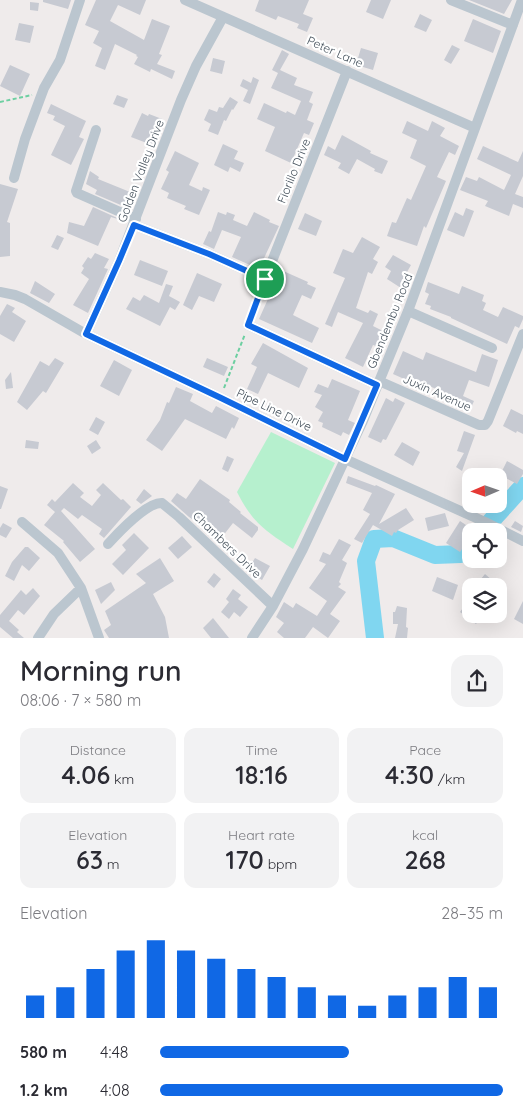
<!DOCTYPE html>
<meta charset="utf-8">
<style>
body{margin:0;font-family:Quicksand,sans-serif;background:#f2f2f3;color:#2b2b33;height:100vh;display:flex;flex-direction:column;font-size:19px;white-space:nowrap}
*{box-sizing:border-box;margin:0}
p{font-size:16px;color:#7c7c81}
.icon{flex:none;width:28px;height:28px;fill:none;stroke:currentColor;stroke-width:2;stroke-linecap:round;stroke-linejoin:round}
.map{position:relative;height:638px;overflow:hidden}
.side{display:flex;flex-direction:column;background:#fff;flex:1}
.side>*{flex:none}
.needle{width:32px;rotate:268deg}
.controls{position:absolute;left:462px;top:468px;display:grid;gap:10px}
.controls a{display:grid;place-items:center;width:45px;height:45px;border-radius:10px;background:#fff;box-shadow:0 5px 20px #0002;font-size:25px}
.pin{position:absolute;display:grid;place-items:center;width:42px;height:42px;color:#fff;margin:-21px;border:2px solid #fff;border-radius:50%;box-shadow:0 1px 5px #0007}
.round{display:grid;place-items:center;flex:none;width:52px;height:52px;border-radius:15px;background:#f2f2f3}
.overview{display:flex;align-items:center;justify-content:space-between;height:85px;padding:0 20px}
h1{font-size:28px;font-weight:600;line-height:38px}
.stats{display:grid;grid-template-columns:repeat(3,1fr);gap:8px;height:85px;padding:5px 20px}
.stats div{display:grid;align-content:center;border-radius:12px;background:#f2f2f3;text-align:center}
.stats b{font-size:25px;font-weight:600}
.stats small{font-size:14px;font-weight:400}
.stats p{font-size:14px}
.chart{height:140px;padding:10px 20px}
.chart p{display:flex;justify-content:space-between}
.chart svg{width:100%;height:90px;margin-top:5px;stroke:#1068e5;stroke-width:6}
ul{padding:0 20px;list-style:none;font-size:16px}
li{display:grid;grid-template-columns:80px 60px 1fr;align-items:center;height:38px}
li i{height:12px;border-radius:6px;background:#1068e5}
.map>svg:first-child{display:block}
.green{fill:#b6f0ce}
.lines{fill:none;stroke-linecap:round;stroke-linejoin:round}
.river{stroke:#80d6f0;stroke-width:18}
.building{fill:#c7cad2}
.path{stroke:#6dcfa1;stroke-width:2;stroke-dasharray:4 2.5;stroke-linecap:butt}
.minor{stroke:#bbc6cf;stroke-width:10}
.route-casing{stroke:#fff;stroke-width:10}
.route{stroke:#1068e5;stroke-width:6}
.labels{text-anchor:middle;stroke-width:4.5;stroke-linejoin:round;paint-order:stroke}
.street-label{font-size:12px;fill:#434f5a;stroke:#fff}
</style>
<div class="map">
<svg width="523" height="638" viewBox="0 0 523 638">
<rect width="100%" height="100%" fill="#efebeb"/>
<path class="green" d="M271,432L335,463L293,549C265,531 252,522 237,492Z"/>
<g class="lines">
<path class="river" d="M482,531L523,486
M375,638L366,561L374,539L393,538L435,555L461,554L471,543"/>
</g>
<path class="building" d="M43,0H71L68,9L43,2Z
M96,0H146L140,15L118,5L110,21L144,40L152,19L170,26L159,54L162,55L157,64L175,71L172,79L151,69L150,72L134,64L138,57L136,56L137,55L115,44L105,70L95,66L102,48L93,43L99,31L85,25Z
M259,0H309L303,14L313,18L307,32L297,28L299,24L278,16L276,20L255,11Z
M371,0H391L383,19L366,12Z
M469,0H512L504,14Z
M30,2L39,3L38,11L30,10Z
M420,14L432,20L426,32L414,27Z
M473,19L501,31L493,53L464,41Z
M19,23L34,26L30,43L15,40Z
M452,45L460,49L451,64L444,60Z
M361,48L378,53L373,70L353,64L355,57L358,58Z
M282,50L289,54L280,70L297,78L294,85L313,92L309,102L313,104L307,120L314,123L309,135L304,133L291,163L265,151L275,127L257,119L264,103L286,113L287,111L295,115L301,101L271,88L278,73L272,70Z
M213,58L225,61L222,74L210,71Z
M10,65L30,74L20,96L0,86Z
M253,77L259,80L250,104L243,101L248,90L240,86L243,79L251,83Z
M117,95L128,99L124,108L113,104Z
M230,97L238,102L233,110L232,109L226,121L224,120L218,135L208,131L211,124L204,120L209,109L217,112L219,107L223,108Z
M51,104L86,121L79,137L84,139L71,165L51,155L65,126L53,120L55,116L47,113Z
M142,113L148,116L149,114L162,119L152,145L131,137Z
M407,121L428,131L432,121L445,128L440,136L459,146L455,155L449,152L437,177L446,181L426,228L424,226L417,246L387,236L392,222L396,223L407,198L411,200L426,166L410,158L417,140L402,133Z
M342,135L371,151L370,153L388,161L382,174L374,171L375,169L357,159L349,174L338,168L341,163L324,155L328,146L335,150Z
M223,144L238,151L234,159L244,163L240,172L230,167L228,172L214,165Z
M483,146L518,162L523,151V176L515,194L523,197V208L513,204L509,216L485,206L488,201L460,190L466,177L477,181L479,177L504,190L511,175L477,159Z
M175,151L199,163L189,185L202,191L203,187L210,190L199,215L184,209L186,206L167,198L169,193L161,189L169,172L166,170Z
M90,171L99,177L98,179L135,194L130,209L95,194L97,190L86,184Z
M0,184L18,189L7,222L10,223V256L0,257Z
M93,207L124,221L111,217L98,246L67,233L69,222L84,226Z
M466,208L474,211L464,237L447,230L455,212L463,216Z
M218,212L226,215L227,212L235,215L233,220L247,226L254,212L270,220L269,222L279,226L259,269L232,257L241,237L222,230L214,249L203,244L209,231L211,232Z
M305,213L322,221L316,236L298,229Z
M57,235L64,238L58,250L51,247Z
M362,237L380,247L373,259L378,262L372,274L368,272L356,308L368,313L370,310L378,314L373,326L383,331L376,346L373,345L363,367L345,358L363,323L338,312L332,327L325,324L345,278L333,273L343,249L353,253Z
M95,253L109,259L104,268L108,269L88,313L73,305L89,279L81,273L84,268L82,266L88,257L91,259Z
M393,255L411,265L403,279L405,280L401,288L387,279L391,271L385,267Z
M140,260L168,271L162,286L134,275Z
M281,270L308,282L307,284L316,288L311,299L302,295L293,315L319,328L312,343L259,319Z
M197,273L222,284L214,302L199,296L192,310L183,305Z
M35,281L55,294L49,303L30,293Z
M428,282L459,294L462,286L484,295L482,301L486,303L483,310L498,317L503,307L523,316V319L519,328L515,326L507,344L451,318V317L430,309L431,306L425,304L429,294L425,292Z
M166,284L173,286L169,296L180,302L175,310L170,307L160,326L126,309L133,297L140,301L144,295L159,303Z
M7,304L15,308L12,312L26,321L14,342L0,334V316Z
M263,343L308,368L299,388L268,373L258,394L247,389L257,367L251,364Z
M403,351L423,360L426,352L476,372L482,354L498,360L489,387L469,380L463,396L474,401L469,412L453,406L457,398L413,379L411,382L393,374Z
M55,358L64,363L46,393L43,391L27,410L17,402L40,361L49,366Z
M207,358L228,367L224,376L203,367Z
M114,360L132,370L119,396L100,386Z
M11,372L13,388L6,389L5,380Z
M332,379L360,391L348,420L355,423L349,435L343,432L341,436L322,427L323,423L318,421L323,412L315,407L322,395L314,392L318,384L328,388Z
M176,387L193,394L190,401L212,413L216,406L239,418L234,429L232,427L226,439L185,419L162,451L146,440L160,420L167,402L169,403Z
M386,398L393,402L395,398L405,403L386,440L383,439L381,443L368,437Z
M511,409L523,415V434L517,431L516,433L503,426Z
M96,417L105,422L98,435L89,430Z
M464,431L475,435L462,471L456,467L464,453L457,451Z
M26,440L39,442L38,449L25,448Z
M96,440L101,448L92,454L87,446Z
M402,442L420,452L413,466L394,455Z
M227,456L234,459L228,472L222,469Z
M507,461L523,470V474L517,484L500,475Z
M471,474V493L463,489Z
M348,476L375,486L376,485L395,494L379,524L406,508L414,520L398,530L396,533L394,532L392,536L373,525L362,543L354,539L370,514L363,510L372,493L346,483Z
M200,479L230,500L229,502L241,512L240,513L258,527V530L252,538L233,523L219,541L213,536L215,534L189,517L171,501L177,493L186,499Z
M73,483L84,493L80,497L92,506L101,495L96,490L103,483L121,500L123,499L131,507L104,538L99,534L102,529L82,515L78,519L64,508L61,511L95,549L80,562L63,542L64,541L44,525L55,512L47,505L52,499L55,502Z
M0,486L8,489L1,509H0Z
M144,489L152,496L141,504L136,500Z
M445,513L449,526L428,531L425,518Z
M460,521L475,531H471V536L460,552L446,543Z
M515,521L523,526L521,532L511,527Z
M3,523L12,528L6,538L0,535V528Z
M134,533L149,548L123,575L112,564L126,550L122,545Z
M182,536L192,547L178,559L168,548Z
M339,539L351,545L342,560L347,563L339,582L341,584L338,587L346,592L330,614L340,621L328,638L313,627L305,638H284L277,632L284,623L276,617L284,602L293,608L296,603L317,616L327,601L309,588L326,564L319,561L323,552L330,555Z
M25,547H28L40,558L29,571L22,565L14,581L5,576L12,562Z
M160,558L174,581L153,594L165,617L169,638H109L104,630L111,625L105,611L146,583L136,574Z
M255,558L270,566L262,580L247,571Z
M214,573L221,579L214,588L207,582Z
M485,574L492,580L487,586L480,580Z
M437,577L458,585L453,600L432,591Z
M111,582L115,590L101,604L95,590Z
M33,588L40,596L24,615L18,610L9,621L19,630L17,632L24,638H13L0,627V615L21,590L26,595Z
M233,589L241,595L238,599L248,607L240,617L234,612L229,619L221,612L229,602L226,599Z
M471,597V614H484L476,624L460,612Z
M523,601V624L514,619Z
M397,606L407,608L406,627L408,628L407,638H395L398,624H393V612H395Z
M213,618L229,638H211L203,628Z"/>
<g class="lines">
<path class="path" d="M0,102L32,95
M252,316L262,287
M224,388L245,334"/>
<path class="minor" d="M185,0L475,128
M451,0L513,25
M96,130L76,191L77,193L136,219
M14,178L25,139L44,88L60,60L80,0
M134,225L209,254L265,279L347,71
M0,292L15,295L25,299L86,334L221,398L345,459L485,522L523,541
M408,311L492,348
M248,325L377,385
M86,334L119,261L181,100L196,66L223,17
M379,381L479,425H485L488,421L523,334
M22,522L58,553L81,588L99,638
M108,544C118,533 147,502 162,503L179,517L273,606
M38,638L54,614L81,588
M252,638L273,606L303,549L362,423L408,311L522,0"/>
</g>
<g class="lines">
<g class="route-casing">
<path id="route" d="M134,225L209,254L265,279L248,325L377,385L345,459L221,398L86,334L119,261Z"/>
</g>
<use href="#route" class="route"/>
</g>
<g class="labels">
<g class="street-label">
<text transform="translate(335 52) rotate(24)" y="4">Peter Lane</text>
<text transform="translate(141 171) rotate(-69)" y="4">Golden Valley Drive</text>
<text transform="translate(294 171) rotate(-68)" y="4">Fiorillo Drive</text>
<text transform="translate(390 321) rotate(-68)" y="4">Gbendembu Road</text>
<text transform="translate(437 393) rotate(24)" y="4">Juxin Avenue</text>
<text transform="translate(274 410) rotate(26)" y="4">Pipe Line Drive</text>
<text transform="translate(227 545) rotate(44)" y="4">Chambers Drive</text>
</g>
</g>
</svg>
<div class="controls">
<a><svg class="needle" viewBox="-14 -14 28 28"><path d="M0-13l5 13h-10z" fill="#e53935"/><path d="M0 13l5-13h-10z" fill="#7c7c81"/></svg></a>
<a><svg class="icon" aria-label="locate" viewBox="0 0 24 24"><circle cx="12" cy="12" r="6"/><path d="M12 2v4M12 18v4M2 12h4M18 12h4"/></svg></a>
<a><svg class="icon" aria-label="layers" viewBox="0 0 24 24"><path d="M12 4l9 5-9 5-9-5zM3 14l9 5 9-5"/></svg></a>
</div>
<div class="pin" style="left:265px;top:279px;background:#1e9e55"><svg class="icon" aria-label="arrive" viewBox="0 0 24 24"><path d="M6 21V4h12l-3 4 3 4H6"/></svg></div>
</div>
<section class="side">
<div class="overview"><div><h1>Morning run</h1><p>08:06 · 7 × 580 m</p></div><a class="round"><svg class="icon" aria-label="share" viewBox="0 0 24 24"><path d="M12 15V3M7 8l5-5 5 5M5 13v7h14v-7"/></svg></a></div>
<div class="stats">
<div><p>Distance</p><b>4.06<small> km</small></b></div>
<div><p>Time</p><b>18:16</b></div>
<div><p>Pace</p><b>4:30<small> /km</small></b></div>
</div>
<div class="stats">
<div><p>Elevation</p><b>63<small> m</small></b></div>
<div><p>Heart rate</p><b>170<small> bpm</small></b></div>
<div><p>kcal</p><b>268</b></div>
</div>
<div class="chart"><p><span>Elevation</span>28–35 m</p>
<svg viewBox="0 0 160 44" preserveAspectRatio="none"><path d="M5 44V33M15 44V29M25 44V20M35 44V11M45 44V6M55 44V11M65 44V15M75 44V20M85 44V24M95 44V29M105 44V33M115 44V38M125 44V33M135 44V29M145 44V24M155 44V29"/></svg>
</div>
<ul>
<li><b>580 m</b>4:48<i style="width:55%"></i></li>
<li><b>1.2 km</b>4:08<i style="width:100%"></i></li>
</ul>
</section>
